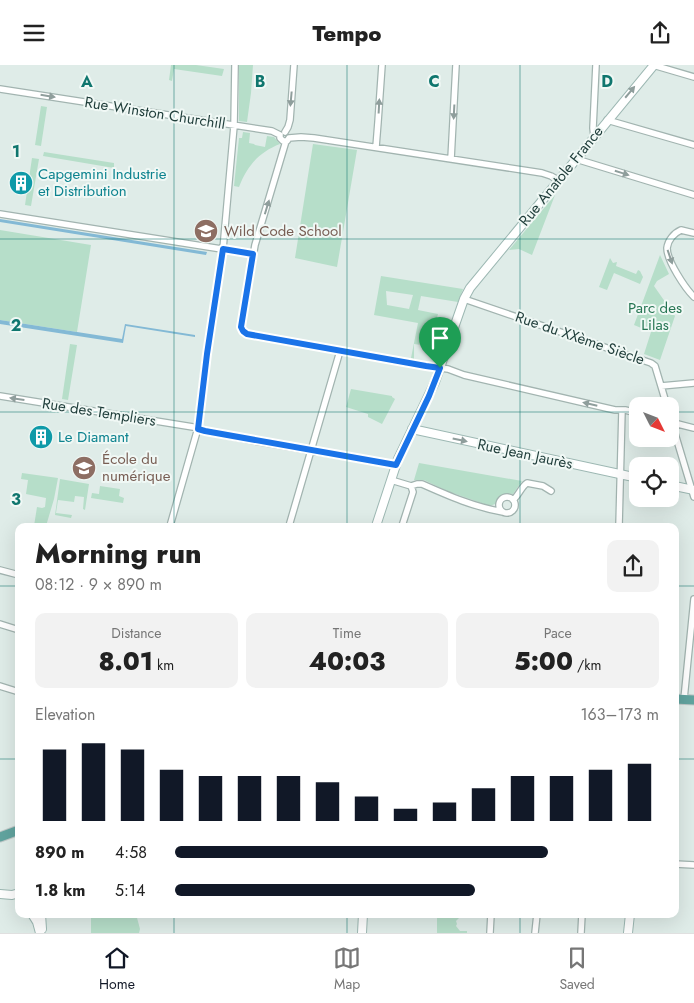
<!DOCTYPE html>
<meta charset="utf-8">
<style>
body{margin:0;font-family:Jost,sans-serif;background:#f2f2f2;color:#222;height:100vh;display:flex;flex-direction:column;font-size:19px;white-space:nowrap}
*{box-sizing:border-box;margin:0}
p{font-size:16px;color:#767676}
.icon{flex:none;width:28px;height:28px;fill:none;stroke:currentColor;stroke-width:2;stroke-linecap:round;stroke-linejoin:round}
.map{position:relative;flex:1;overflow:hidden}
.drawer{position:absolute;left:15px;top:458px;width:664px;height:395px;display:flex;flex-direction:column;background:#fff;border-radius:10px;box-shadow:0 5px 20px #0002}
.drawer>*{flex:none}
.needle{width:32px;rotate:132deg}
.tools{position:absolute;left:629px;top:332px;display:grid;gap:10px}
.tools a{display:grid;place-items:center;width:50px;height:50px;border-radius:10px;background:#fff;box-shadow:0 5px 20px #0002;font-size:25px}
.pin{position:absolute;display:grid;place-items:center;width:42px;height:42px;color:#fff;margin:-51px -21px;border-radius:50% 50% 50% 0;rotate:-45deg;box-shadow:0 0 5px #0007}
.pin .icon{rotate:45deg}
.round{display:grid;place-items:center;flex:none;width:52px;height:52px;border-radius:10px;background:#f2f2f2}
.headline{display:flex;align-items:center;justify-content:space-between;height:85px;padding:0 20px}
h1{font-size:28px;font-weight:800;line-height:38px}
.metrics{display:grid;grid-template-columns:repeat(3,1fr);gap:8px;height:85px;padding:5px 20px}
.metrics div{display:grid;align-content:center;border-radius:10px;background:#f2f2f2;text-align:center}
.metrics b{font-size:25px;font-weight:800}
.metrics small{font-size:14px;font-weight:400}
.metrics p{font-size:14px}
.chart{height:140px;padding:10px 20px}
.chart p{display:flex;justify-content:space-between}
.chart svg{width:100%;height:90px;margin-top:5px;stroke:#111827;stroke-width:6}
ul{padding:0 20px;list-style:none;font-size:16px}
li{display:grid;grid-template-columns:80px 60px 1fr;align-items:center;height:38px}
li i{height:12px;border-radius:6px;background:#111827}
header{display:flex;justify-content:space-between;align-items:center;height:65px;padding:0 20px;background:#fff;font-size:22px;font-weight:800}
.tab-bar{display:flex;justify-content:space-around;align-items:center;height:70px;border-top:1px solid #e0e0e0;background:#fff;font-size:14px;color:#767676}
.tab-bar a{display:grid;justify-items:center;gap:2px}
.tab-bar .active{color:#111827}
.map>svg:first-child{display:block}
.green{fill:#b6dec9;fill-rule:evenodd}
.water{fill:#83b9d5}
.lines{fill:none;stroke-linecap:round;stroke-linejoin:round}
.street-casing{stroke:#a2b4b0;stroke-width:8}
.secondary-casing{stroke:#9db8b3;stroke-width:10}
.primary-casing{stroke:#c0c9c8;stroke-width:11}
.street{stroke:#fff;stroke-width:5.5}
.secondary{stroke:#fff;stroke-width:8}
.primary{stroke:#61a49f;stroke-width:9}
.oneway{fill:#8f9e9c}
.route-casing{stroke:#fff;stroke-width:10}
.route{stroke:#1a73e8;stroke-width:6}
.grid{fill:none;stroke:#0f766e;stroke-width:1;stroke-opacity:0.55}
.labels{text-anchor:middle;stroke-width:4;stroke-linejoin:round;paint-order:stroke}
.street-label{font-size:15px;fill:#1f3d3a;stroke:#f0f8f5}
.culture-label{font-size:15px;fill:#0d838f;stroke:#f0f8f5;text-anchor:start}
.education-label{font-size:15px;fill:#785e54;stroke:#f0f8f5;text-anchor:start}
.park-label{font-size:15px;fill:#277654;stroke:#f0f8f5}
.grid-label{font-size:16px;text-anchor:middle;font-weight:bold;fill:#0f766e;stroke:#f0f8f5;stroke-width:4;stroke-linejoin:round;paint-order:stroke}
</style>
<header><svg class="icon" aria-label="menu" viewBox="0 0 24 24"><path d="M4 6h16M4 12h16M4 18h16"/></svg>Tempo<svg class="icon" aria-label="share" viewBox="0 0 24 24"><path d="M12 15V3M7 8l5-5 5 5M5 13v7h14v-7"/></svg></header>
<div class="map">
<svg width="694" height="868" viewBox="0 0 694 868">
<rect width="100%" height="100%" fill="#dfece8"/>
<path class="green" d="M171,0H196L224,4L222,11L174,4L172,16L169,15Z
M239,0H253L251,28L247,57L239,56Z
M41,41L47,42L41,81L35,80Z
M243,67L250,68L249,78L254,79L255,80L265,82L267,71L274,72L280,79C259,87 247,101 239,122L234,121L239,73H242Z
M313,79L357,85L337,202L295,193Z
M44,87L114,98V103L43,91Z
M32,93L39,94L31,141L25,140Z
M555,130L532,190L519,184L509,185Z
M0,165L91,180L77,267L0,255Z
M660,190L669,209L657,216L654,221L675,251L660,295L644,289L651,267L634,260Z
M610,193L613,198L617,197L616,201L636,209L638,205L640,206L643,212L640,219L614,208L607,225L599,222Z
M381,211L463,224L458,237L421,231L418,245L438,249L429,281L414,279V294L411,293L418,258L374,250ZM386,226L413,230L409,244L387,240Z
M70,279L77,280L68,335L62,334Z
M351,324L392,331V332L395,334L382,359L368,352V349L346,342Z
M419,398L522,416L513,429C503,428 500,431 495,439L490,441L447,426L424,415H414Z
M22,408L58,413L54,434L46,461H34L37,442L42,443L45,442L46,433L26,429L28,415L21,414Z
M60,414L89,419L85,445L83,444L84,432L75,431L74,437L58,435L56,448L72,450L71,453L55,450Z
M100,421L120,424L119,431L124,433L123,438L91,433L92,428L99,429Z
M121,849H136L140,864L139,868H91V852Z
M437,849H460V852L456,856L457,859L456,861L460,866H467V868H475H431H437Z"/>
<path class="water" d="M0,154L207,187L206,190L0,157Z
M0,255L122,274L125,259L195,270V272L126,261L123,278L0,259Z"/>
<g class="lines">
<g class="street-casing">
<path id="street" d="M653,0L694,12
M0,24L272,66L280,70
M607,55L694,80
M285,67L288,62L290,55L294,0
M280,70V73L283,76H287L289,73L301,72L314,73L542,108L551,111L558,115
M594,72L593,63L596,0
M286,76L255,180L241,262L243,265L247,269L426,301L448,304L464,310L615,345H625L638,348
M376,82L378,57L382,0
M451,94L456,0
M576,94L694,130
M0,149L253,189
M694,168L681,165C674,168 668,175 667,183C667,196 685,223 694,232
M464,234L651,298L655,301L667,341
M661,321L694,318
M0,331L193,362L205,366L255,376L396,400
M670,352L694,432
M670,357L694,363
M391,415L411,421L417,419H422C449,431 474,442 503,447
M499 440a8 8 0 1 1 16 0a8 8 0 1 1-16 0Z
M513,435C519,430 521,422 527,418L543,421L551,426
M170,461L198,363L206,293L223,184L234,61L235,0
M289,461L340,286
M402,461L413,427L411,421
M619,461L622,345
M0,505L19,510
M0,559L19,565
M0,621L19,627
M684,634L694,534
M675,799L694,800
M490,868L491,849
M535,868L537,849
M581,868L582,849"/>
</g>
<g class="secondary-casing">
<path id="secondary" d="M412,364L638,413
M670,420L694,425
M376,461L398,394L435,317L464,234L470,223L654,0
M0,829L12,830L19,828
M32,849L37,857L40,868
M41,849L42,864
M362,868L363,849
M628,868L630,849"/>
</g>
<g class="primary-casing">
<path id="primary" d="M675,634L694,635
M0,772L19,765"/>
</g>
<use href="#street" class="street"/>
<use href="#secondary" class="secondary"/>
<use href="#primary" class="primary"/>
</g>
<defs><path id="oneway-solid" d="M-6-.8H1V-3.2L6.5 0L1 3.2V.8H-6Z" transform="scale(1.25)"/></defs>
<g class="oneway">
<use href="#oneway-solid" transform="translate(630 27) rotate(-50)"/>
<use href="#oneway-solid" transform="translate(48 31) rotate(9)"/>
<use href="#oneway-solid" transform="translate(291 34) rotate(95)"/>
<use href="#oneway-solid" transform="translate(379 41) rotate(-87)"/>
<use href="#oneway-solid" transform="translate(454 47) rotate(93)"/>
<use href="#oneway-solid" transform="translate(622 108) rotate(17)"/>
<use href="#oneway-solid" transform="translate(267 142) rotate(-73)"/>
<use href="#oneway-solid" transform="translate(670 192) rotate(71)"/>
<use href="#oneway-solid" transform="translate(17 334) rotate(-172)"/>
<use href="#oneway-solid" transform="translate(590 339) rotate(-167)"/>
<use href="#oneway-solid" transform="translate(460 375) rotate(12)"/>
</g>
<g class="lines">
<g class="route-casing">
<path id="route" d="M223,184L253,189L241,262L243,266L247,269L426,301L440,303L429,331L396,400L205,366L198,364L207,289Z"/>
</g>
<use href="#route" class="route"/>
</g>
<path class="grid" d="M174,0V461M347,0V461M520,0V461M0,174H694M0,347H638M670,347H694M0,521H19M675,521H694M0,694H19M675,694H694M174,849V868M347,849V868M520,849V868"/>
<defs>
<g id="building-disc" transform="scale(1.25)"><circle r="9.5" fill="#0f9aa8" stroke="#f0f8f5"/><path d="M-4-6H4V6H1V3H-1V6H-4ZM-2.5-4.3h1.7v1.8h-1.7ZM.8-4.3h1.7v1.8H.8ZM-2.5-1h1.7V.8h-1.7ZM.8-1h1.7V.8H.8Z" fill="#fff"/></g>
<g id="university-disc" transform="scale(1.25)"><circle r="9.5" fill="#8d6e63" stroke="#f0f8f5"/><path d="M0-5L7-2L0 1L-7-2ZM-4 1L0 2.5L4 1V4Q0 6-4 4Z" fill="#fff"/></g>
</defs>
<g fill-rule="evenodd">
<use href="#building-disc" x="21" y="118"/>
<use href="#university-disc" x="206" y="166"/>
<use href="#building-disc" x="41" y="372"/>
<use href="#university-disc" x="84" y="403"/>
</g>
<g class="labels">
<g class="street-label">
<text transform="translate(155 48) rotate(9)" y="5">Rue Winston Churchill</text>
<text transform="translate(561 111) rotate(-51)" y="5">Rue Anatole France</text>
<text transform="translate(580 273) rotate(19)" y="5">Rue du XXème Siècle</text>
<text transform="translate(99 347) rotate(9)" y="5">Rue des Templiers</text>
<text transform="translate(525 389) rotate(12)" y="5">Rue Jean Jaurès</text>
</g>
<g class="culture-label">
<text x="38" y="114">Capgemini Industrie<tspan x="38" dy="17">et Distribution</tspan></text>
<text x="58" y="377">Le Diamant</text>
</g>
<g class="education-label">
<text x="224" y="171">Wild Code School</text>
<text x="102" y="399">École du<tspan x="102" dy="17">numérique</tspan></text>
</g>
<g class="park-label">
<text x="655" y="248">Parc des<tspan x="655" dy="17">Lilas</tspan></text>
</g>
</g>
<g class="grid-label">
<text x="87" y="22">A</text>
<text x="260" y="22">B</text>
<text x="434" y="22">C</text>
<text x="607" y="22">D</text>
<text x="16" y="92">1</text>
<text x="16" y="266">2</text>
<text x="16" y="440">3</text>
</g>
</svg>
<div class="tools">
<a><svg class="needle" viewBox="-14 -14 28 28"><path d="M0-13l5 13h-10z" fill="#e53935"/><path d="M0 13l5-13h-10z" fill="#767676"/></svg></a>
<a><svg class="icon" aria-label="locate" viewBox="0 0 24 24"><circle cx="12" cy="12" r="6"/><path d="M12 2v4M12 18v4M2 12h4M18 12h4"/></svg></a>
</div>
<div class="pin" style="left:440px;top:303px;background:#1e9e55"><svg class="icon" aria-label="arrive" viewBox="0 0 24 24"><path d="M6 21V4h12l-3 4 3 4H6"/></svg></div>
<section class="drawer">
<div class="headline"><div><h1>Morning run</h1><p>08:12 · 9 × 890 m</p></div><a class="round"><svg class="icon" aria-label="share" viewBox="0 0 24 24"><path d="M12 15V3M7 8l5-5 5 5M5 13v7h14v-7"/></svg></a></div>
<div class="metrics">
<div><p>Distance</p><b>8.01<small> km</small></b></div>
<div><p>Time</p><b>40:03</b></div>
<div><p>Pace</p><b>5:00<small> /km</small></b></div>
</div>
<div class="chart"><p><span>Elevation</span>163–173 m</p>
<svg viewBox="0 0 160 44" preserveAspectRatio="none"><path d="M5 44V9M15 44V6M25 44V9M35 44V19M45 44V22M55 44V22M65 44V22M75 44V25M85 44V32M95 44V38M105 44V35M115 44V28M125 44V22M135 44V22M145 44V19M155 44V16"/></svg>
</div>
<ul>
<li><b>890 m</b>4:58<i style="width:77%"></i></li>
<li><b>1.8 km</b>5:14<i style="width:62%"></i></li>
</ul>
</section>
</div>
<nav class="tab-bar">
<a class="active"><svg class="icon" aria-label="home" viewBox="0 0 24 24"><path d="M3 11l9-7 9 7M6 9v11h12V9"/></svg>Home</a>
<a><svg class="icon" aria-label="map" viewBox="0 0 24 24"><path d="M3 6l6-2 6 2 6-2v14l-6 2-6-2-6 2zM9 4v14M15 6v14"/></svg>Map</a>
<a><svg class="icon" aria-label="saved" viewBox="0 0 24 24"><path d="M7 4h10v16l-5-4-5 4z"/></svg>Saved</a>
</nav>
